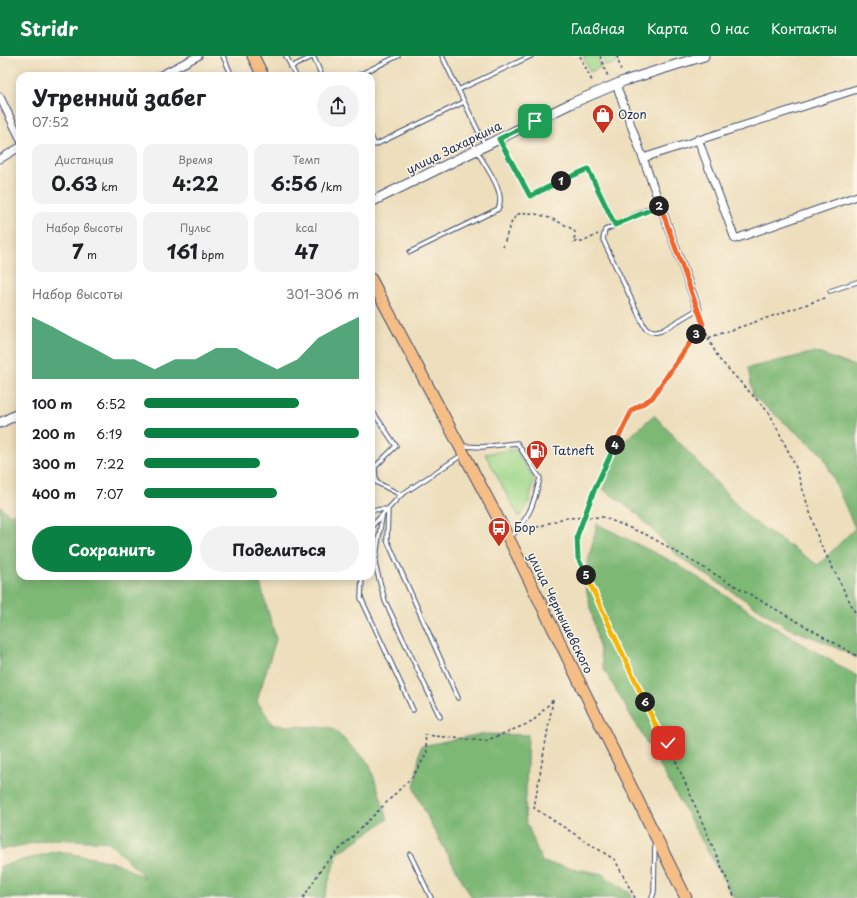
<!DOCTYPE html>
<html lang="ru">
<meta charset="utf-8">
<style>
body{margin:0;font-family:"Playpen Sans",sans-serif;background:#f2f2f2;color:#202124;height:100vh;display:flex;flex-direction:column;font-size:15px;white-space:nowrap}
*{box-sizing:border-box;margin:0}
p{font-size:13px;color:#757577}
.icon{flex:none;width:22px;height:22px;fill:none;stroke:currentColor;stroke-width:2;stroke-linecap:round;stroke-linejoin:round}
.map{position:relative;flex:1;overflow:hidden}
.details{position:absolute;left:16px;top:16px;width:359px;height:508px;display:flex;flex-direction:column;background:#fff;border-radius:12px;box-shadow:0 2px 10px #0003}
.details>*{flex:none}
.pin{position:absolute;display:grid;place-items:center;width:34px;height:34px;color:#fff;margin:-17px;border-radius:8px;box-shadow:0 2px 6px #0006}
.km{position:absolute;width:20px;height:20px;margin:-10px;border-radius:50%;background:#222;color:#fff;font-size:11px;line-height:20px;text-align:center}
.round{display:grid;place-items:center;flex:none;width:42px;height:42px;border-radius:21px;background:#f2f2f2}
.summary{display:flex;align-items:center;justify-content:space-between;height:68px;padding:0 16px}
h1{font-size:22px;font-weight:700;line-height:30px}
.metrics{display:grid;grid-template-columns:repeat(3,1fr);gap:6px;height:68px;padding:4px 16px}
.metrics div{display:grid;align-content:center;border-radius:10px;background:#f2f2f2;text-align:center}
.metrics b{font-size:20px;font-weight:700}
.metrics small{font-size:11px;font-weight:400}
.metrics p{font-size:11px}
.chart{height:112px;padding:8px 16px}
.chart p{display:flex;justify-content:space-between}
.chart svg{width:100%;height:72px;margin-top:4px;fill:#0b8043;opacity:.7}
.button{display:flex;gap:8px;margin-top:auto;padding:8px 16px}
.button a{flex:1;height:46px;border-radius:24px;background:#0b8043;color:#fff;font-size:16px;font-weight:700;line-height:46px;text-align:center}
.button a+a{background:#f2f2f2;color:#202124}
ul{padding:0 16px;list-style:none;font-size:13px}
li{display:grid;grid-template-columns:64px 48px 1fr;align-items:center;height:30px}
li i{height:10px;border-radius:5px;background:#0b8043}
header{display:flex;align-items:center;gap:24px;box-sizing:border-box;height:56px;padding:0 20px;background:#0b8043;color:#fff}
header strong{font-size:19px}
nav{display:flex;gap:22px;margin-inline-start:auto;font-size:14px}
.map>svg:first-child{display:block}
.green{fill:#9ed789;stroke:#5c8374}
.forest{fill:#7eb875;stroke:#4c746a}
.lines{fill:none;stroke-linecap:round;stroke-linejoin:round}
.service-casing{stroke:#3a496c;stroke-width:5.5}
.minor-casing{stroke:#3a496c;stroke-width:9}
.tertiary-casing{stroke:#3a496c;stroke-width:11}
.primary-casing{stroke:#3a496c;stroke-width:13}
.path{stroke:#3a496c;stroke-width:1.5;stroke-dasharray:3 3;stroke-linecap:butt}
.service{stroke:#fff;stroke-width:3.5}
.minor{stroke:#fff;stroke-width:7}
.tertiary{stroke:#fff;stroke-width:9}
.primary{stroke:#f6be87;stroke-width:11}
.split-1-casing{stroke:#fff;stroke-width:8}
.split-2-casing{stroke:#fff;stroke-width:8}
.split-3-casing{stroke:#fff;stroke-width:8}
.split-4-casing{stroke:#fff;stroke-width:8}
.split-5-casing{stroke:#fff;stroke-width:8}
.split-6-casing{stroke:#fff;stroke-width:8}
.split-7-casing{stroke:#fff;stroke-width:8}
.split-1{stroke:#22a559;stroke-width:5}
.split-2{stroke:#22a559;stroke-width:5}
.split-3{stroke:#f0652b;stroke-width:5}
.split-4{stroke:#f0652b;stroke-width:5}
.split-5{stroke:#22a559;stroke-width:5}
.split-6{stroke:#f5b400;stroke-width:5}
.split-7{stroke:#f5b400;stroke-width:5}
.labels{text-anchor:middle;stroke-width:3;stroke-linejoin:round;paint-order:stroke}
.poi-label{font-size:12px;fill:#1b2f5e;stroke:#fcf5e5;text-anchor:start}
.street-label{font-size:12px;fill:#1b2f5e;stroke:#fcf5e5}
</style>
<header>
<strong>Stridr</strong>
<nav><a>Главная</a><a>Карта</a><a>О нас</a><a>Контакты</a></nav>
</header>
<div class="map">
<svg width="857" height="842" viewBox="0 0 857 842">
<rect width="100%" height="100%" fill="#fcf5e5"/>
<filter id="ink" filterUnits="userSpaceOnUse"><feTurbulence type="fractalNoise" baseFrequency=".025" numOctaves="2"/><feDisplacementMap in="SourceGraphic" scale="8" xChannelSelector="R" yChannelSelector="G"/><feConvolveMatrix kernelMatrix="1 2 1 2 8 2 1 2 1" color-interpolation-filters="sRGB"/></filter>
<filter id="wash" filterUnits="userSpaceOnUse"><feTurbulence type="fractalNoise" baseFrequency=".012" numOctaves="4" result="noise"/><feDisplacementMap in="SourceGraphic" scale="16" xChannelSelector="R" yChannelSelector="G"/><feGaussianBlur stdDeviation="0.9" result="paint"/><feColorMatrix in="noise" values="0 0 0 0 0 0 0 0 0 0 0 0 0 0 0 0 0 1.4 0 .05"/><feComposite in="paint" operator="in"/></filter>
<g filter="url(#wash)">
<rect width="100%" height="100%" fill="#eddebc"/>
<path class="green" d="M583,0H597L601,11L590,16Z
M602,0H614L617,7L606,10Z
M515,393L534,423L528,450L519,461L485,398Z"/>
<path class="forest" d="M815,296L857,311V602L827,587L788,572L679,501L635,456L603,433L617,392L654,359L750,463L818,509L855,472L823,399L753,340L748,312Z
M0,450L10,459L20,456V520H258L276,583L257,645L273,669L332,672L369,707L388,763L337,798L324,842H0V810L58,795L117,807L145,822L109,786L52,783L0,794Z
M597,468L675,507L784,577L857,620V842H734L668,724L604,613L584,523Z
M481,678L528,679L525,762L542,806L602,818L631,838L632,842H472L433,772L414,733L421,690Z"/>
</g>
<g filter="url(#ink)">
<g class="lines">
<g class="service-casing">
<path id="service" d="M223,0L232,20
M286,0L296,20
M313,0L322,20
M442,0L485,89
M291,11L312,1
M357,20L398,0
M458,34L531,0
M371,80L375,89L464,46
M499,84L530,140L588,113L615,169
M660,149L650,152L605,174L603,183L606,190L645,272C651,277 654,277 661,275L698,253
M410,196L498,153C507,137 485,110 477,95
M830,235L857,226
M371,353L396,390L375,411L376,426L401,439
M462,390L482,391L517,387L540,422C533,451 530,460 510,482
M371,454L388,453L387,484L458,642
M382,460L375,508L385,545L440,661
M371,471L401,439L462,399
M362,520L361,542L413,654
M410,798L431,842
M652,842L654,836L655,787"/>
</g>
<g class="minor-casing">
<path id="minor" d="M159,20L198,0
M616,28L698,253
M0,41L20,82
M698,83L735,183L857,140
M643,102L857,33
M0,103L20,91"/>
</g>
<g class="tertiary-casing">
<path id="tertiary" d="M371,146L572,47L624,25L704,0
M0,367L20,357"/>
</g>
<g class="primary-casing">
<path id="primary" d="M253,0L263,20
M371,223L509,483L686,842"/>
</g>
<path class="path" d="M580,0L593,27
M600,0L608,21
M617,0L621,15
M503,191C506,182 510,165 517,159C527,151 567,167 575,176L574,186H583L598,178
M701,260L708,282L828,241
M703,268L652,342L632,354L595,432L577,480L578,502L598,543L657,670L668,687L735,842
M708,282L719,303L770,358L795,409L819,485L857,560
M525,473L529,474L564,462L603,461L647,479L857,600
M553,644L534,752L615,804L635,842
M303,842L324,809L414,719L427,697L425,679L485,685L532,666L553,644"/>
<use href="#service" class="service"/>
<use href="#minor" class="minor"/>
<use href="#tertiary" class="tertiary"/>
<use href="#primary" class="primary"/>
</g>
</g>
<g class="lines" filter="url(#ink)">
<g class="split-1-casing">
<path id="split-1" d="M535,65L499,83L530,140L561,125"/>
</g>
<g class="split-2-casing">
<path id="split-2" d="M561,125L588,113L615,169L659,150"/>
</g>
<g class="split-3-casing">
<path id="split-3" d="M659,150L660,149L703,268L696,278"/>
</g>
<g class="split-4-casing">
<path id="split-4" d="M615,389L632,354L652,342L696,278"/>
</g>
<g class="split-5-casing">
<path id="split-5" d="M586,519L578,502L577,480L595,432L615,389"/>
</g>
<g class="split-6-casing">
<path id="split-6" d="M586,519L645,646"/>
</g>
<g class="split-7-casing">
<path id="split-7" d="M645,646L656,670L668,687"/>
</g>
<use href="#split-1" class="split-1"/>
<use href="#split-2" class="split-2"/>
<use href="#split-3" class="split-3"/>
<use href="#split-4" class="split-4"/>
<use href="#split-5" class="split-5"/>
<use href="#split-6" class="split-6"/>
<use href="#split-7" class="split-7"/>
</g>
<defs>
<g id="shop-pin" transform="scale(1.15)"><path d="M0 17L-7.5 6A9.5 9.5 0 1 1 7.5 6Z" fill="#c8321e" stroke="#fcf5e5"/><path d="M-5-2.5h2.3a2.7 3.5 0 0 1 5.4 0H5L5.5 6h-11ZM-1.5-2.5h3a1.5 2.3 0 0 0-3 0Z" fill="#fff"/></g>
<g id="fuel-pin" transform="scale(1.15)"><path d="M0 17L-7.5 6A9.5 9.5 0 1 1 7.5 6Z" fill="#c8321e" stroke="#fcf5e5"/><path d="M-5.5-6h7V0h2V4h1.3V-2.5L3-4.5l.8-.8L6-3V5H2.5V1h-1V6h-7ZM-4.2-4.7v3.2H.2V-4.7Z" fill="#fff"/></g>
<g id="bus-pin" transform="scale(1.15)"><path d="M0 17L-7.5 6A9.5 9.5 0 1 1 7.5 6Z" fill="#c8321e" stroke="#fcf5e5"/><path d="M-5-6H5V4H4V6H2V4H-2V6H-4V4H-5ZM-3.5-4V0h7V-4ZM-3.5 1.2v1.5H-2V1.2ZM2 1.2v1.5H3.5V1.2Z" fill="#fff"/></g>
</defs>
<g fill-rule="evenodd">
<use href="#shop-pin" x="603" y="59"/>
<use href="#fuel-pin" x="537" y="395"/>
<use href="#bus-pin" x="499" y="472"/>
</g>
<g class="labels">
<g class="poi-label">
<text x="618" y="63">Ozon</text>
<text x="552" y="399">Tatneft</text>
<text x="514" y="476">Бор</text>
</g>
<g class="street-label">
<text transform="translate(454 92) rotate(-26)" y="4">улица Захаркина</text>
<text transform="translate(560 557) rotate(64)" y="4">улица Чернышевского</text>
</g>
</g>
</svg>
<div class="pin" style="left:535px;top:65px;background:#1e9e55"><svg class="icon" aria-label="arrive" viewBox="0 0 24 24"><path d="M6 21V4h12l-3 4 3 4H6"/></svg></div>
<div class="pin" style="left:668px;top:687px;background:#d93025"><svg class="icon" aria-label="check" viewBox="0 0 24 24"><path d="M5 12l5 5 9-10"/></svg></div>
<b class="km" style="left:561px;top:125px">1</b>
<b class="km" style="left:659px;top:150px">2</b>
<b class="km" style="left:696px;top:278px">3</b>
<b class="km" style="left:615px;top:389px">4</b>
<b class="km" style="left:586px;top:519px">5</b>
<b class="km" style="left:645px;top:646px">6</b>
<section class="details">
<div class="summary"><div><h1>Утренний забег</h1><p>07:52</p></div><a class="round"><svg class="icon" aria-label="share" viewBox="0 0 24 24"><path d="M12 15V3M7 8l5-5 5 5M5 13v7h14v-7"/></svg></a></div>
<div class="metrics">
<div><p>Дистанция</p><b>0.63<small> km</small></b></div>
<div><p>Время</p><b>4:22</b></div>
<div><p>Темп</p><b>6:56<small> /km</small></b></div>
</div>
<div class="metrics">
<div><p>Набор высоты</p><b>7<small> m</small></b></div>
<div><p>Пульс</p><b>161<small> bpm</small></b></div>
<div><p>kcal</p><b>47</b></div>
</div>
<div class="chart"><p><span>Набор высоты</span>301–306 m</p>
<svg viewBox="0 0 160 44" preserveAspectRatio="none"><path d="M0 44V6L10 12L20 19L30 25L40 32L50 32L60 38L70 32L80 32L90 25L100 25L110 32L120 38L130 32L140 19L150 12L160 6V44z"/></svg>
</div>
<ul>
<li><b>100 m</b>6:52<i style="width:72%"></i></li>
<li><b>200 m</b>6:19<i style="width:100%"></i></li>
<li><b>300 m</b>7:22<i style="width:54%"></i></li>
<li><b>400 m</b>7:07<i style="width:62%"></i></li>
</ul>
<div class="button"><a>Сохранить</a><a>Поделиться</a></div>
</section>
</div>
